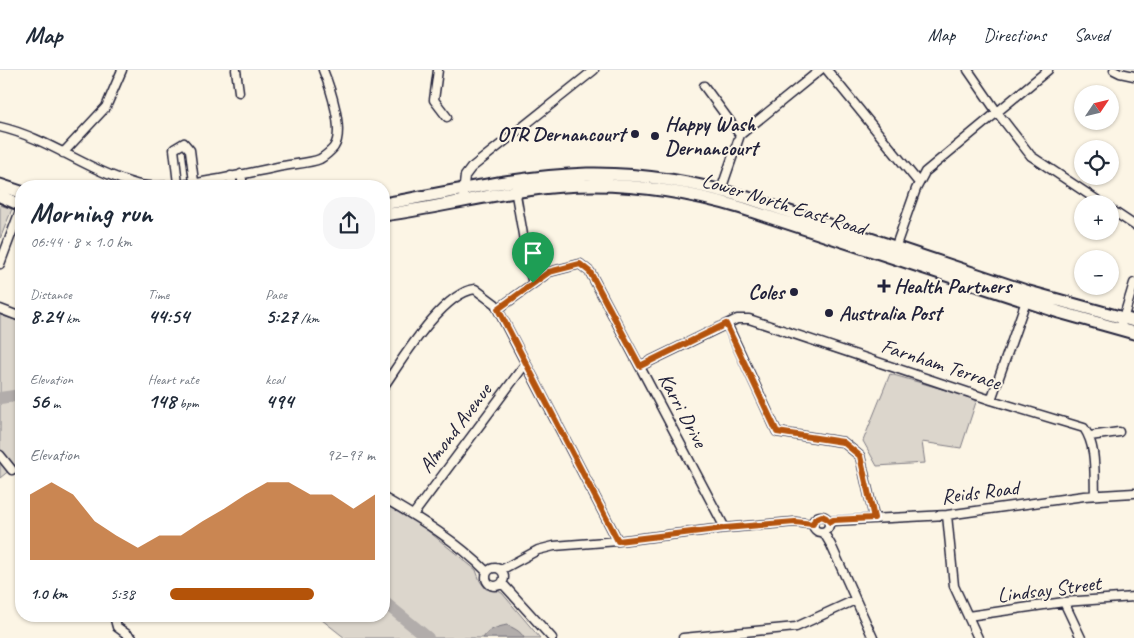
<!DOCTYPE html>
<meta charset="utf-8">
<style>
body{margin:0;font-family:Caveat,sans-serif;background:#f6f6f7;color:#1f2937;height:100vh;display:flex;flex-direction:column;font-size:19px;white-space:nowrap}
*{box-sizing:border-box;margin:0}
p{font-size:16px;color:#747a83}
.icon{flex:none;width:28px;height:28px;fill:none;stroke:currentColor;stroke-width:2;stroke-linecap:round;stroke-linejoin:round}
.map{position:relative;flex:1;overflow:hidden}
.details{position:absolute;left:15px;top:110px;width:375px;height:442px;display:flex;flex-direction:column;background:#fff;border-radius:20px;box-shadow:0 1px 4px #0004}
.details>*{flex:none}
.needle{width:32px;rotate:55deg}
.controls{position:absolute;left:1074px;top:15px;display:grid;gap:10px}
.controls a{display:grid;place-items:center;width:45px;height:45px;border-radius:50%;background:#fff;box-shadow:0 1px 4px #0004;font-size:25px}
.pin{position:absolute;display:grid;place-items:center;width:42px;height:42px;color:#fff;margin:-51px -21px;border-radius:50% 50% 50% 0;rotate:-45deg;box-shadow:0 0 5px #0007}
.pin .icon{rotate:45deg}
.round{display:grid;place-items:center;flex:none;width:52px;height:52px;border-radius:20px;background:#f6f6f7}
.head{display:flex;align-items:center;justify-content:space-between;height:85px;padding:0 15px}
h1{font-size:28px;font-weight:800;line-height:38px}
.figures{display:grid;grid-template-columns:repeat(3,1fr);gap:8px;height:85px;padding:5px 15px}
.figures div{display:grid;align-content:center}
.figures b{font-size:21px;font-weight:800}
.figures small{font-size:14px;font-weight:400}
.figures p{font-size:14px}
.chart{height:140px;padding:10px 15px}
.chart p{display:flex;justify-content:space-between}
.chart svg{width:100%;height:90px;margin-top:5px;fill:#b45309;opacity:.7}
ul{padding:0 15px;list-style:none;font-size:16px}
li{display:grid;grid-template-columns:80px 60px 1fr;align-items:center;height:38px}
li i{height:12px;border-radius:6px;background:#b45309}
header{display:flex;align-items:center;gap:30px;box-sizing:border-box;height:70px;padding:0 25px;background:#fff;border-bottom:1px solid #e0e1e3}
header strong{font-size:24px}
nav{display:flex;gap:28px;margin-inline-start:auto;font-size:18px}
.map>svg:first-child{display:block}
.green{fill:#dcd6cc;stroke:#7f7c84}
.water{fill:#b2adab;stroke:#78757e}
.lines{fill:none;stroke-linecap:round;stroke-linejoin:round}
.river{stroke:#b2adab;stroke-width:12}
.street-casing{stroke:#22223b;stroke-width:11}
.primary-casing{stroke:#22223b;stroke-width:15}
.street{stroke:#fcf5e5;stroke-width:8}
.primary{stroke:#fcf5e5;stroke-width:11}
.route-casing{stroke:#fff;stroke-width:10}
.route{stroke:#b45309;stroke-width:6}
.poi-dot{fill:#22223b;stroke:#fcf5e5;stroke-width:2}
.labels{text-anchor:middle;stroke-width:4;stroke-linejoin:round;paint-order:stroke}
.poi-label{font-size:21px;font-weight:bold;fill:#22223b;stroke:#fcf5e5;text-anchor:start}
.street-label{font-size:21px;fill:#22223b;stroke:#fcf5e5}
</style>
<header>
<strong>Map</strong>
<nav><a>Map</a><a>Directions</a><a>Saved</a></nav>
</header>
<div class="map">
<svg width="1134" height="568" viewBox="0 0 1134 568">
<rect width="100%" height="100%" fill="#fcf5e5"/>
<filter id="ink" filterUnits="userSpaceOnUse"><feTurbulence type="fractalNoise" baseFrequency=".02" numOctaves="2"/><feDisplacementMap in="SourceGraphic" scale="10" xChannelSelector="R" yChannelSelector="G"/><feConvolveMatrix kernelMatrix="1 2 1 2 8 2 1 2 1" color-interpolation-filters="sRGB"/></filter>
<g filter="url(#ink)">
<path class="green" d="M0,135L12,139L0,169Z
M0,245L21,252V391L0,408Z
M890,304L977,329L961,378L922,372L925,393L877,396L863,371Z
M384,434L422,456L476,500L480,511L486,519H494L502,523L540,568H345L317,546H384Z"/>
<path class="water" d="M507,555C513,558 521,561 524,568H483C489,559 497,557 507,555Z"/>
<g class="lines">
<path class="river" d="M0,328L21,325
M384,532L428,568"/>
<g class="street-casing">
<path id="street" d="M236,0L239,22
M438,0L434,30L447,47
M827,0L919,113
M968,0L997,42L1031,86L1103,134
M1114,0L1120,3L1134,6
M704,16L740,65
M0,57C48,68 88,101 136,114C171,123 246,103 283,96C293,94 311,93 320,89C324,87 332,80 334,77C345,61 330,17 323,0
M63,83L106,37L122,0
M241,104L243,116
M231,106L233,116
M178,114L174,79L184,73L190,80L194,112
M515,119L529,199L533,213
M721,120L740,65L820,0
M463,124L465,106L471,98L594,0
M1110,139L1134,155
M894,181L916,119L925,102L1048,0
M0,194L21,138
M0,239L21,247
M498,239L549,202L580,194L590,202L725,458
M727,254L777,362L843,372L860,386L874,447
M1120,259L1134,213
M640,296L737,249H749L991,330L1084,358C1097,377 1094,403 1095,425
M384,316C402,290 442,223 475,219L495,234L618,471
M991,330L1027,228
M1090,366L1119,362
M0,385L12,400
M384,428C420,449 457,471 487,502
M413,445L526,293
M947,445L954,516L978,568
M813 454a8 8 0 1 1 16 0a8 8 0 1 1-16 0Z
M830,452L833,451L947,445L1084,426L1134,423
M824,463L831,475L873,568
M486 507a9 9 0 1 1 18 0a9 9 0 1 1-18 0Z
M501,500L538,480L554,476L618,471L725,458L795,452L813,454
M502,513L552,568
M1064,532L1081,568
M114,546L117,557L132,568
M968,546L1064,532L1134,527
M683,568L796,557L855,530"/>
</g>
<g class="primary-casing">
<path id="primary" d="M0,115L21,122
M0,126L21,135
M384,134C451,122 519,106 587,104C642,103 695,112 748,128L1029,222L1134,251
M384,145C432,138 479,127 527,120C599,109 672,117 742,138L1059,242L1134,263"/>
</g>
<use href="#street" class="street"/>
<use href="#primary" class="primary"/>
</g>
</g>
<g class="lines" filter="url(#ink)">
<g class="route-casing">
<path id="route" d="M580,194L590,202L640,296L726,254L777,362L843,372L860,386L874,448L833,450L830,452L826,448L822,446L815,449L813,454L795,452L725,458L618,471L498,239L549,202Z"/>
</g>
<use href="#route" class="route"/>
</g>
<g class="poi-dot">
<circle cx="635" cy="64" r="5"/>
<circle cx="655" cy="66" r="5"/>
<path d="M881.5 208.5h5v5h5v5h-5v5h-5v-5h-5v-5h5z"/>
<circle cx="794" cy="222" r="5"/>
<circle cx="829" cy="243" r="5"/>
</g>
<g class="labels">
<g class="poi-label">
<text x="665" y="61">Happy Wash<tspan x="665" dy="24">Dernancourt</tspan></text>
<text x="625" y="71" text-anchor="end">OTR Dernancourt</text>
<text x="894" y="223">Health Partners</text>
<text x="784" y="229" text-anchor="end">Coles</text>
<text x="839" y="250">Australia Post</text>
</g>
<g class="street-label">
<text transform="translate(784 134) rotate(17)" y="7">Lower North East Road</text>
<text transform="translate(941 294) rotate(18)" y="7">Farnham Terrace</text>
<text transform="translate(683 340) rotate(62)" y="7">Karri Drive</text>
<text transform="translate(455 358) rotate(-53)" y="7">Almond Avenue</text>
<text transform="translate(980 422) rotate(-7)" y="7">Reids Road</text>
<text transform="translate(1049 519) rotate(-7)" y="7">Lindsay Street</text>
</g>
</g>
</svg>
<div class="controls">
<a><svg class="needle" viewBox="-14 -14 28 28"><path d="M0-13l5 13h-10z" fill="#e53935"/><path d="M0 13l5-13h-10z" fill="#747a83"/></svg></a>
<a><svg class="icon" aria-label="locate" viewBox="0 0 24 24"><circle cx="12" cy="12" r="6"/><path d="M12 2v4M12 18v4M2 12h4M18 12h4"/></svg></a>
<a>+</a>
<a>−</a>
</div>
<div class="pin" style="left:533px;top:213px;background:#1e9e55"><svg class="icon" aria-label="arrive" viewBox="0 0 24 24"><path d="M6 21V4h12l-3 4 3 4H6"/></svg></div>
<section class="details">
<div class="head"><div><h1>Morning run</h1><p>06:44 · 8 × 1.0 km</p></div><a class="round"><svg class="icon" aria-label="share" viewBox="0 0 24 24"><path d="M12 15V3M7 8l5-5 5 5M5 13v7h14v-7"/></svg></a></div>
<div class="figures">
<div><p>Distance</p><b>8.24<small> km</small></b></div>
<div><p>Time</p><b>44:54</b></div>
<div><p>Pace</p><b>5:27<small> /km</small></b></div>
</div>
<div class="figures">
<div><p>Elevation</p><b>56<small> m</small></b></div>
<div><p>Heart rate</p><b>148<small> bpm</small></b></div>
<div><p>kcal</p><b>494</b></div>
</div>
<div class="chart"><p><span>Elevation</span>92–97 m</p>
<svg viewBox="0 0 160 44" preserveAspectRatio="none"><path d="M0 44V12L10 6L20 12L30 25L40 32L50 38L60 32L70 32L80 25L90 19L100 12L110 6L120 6L130 12L140 12L150 19L160 12V44z"/></svg>
</div>
<ul>
<li><b>1.0 km</b>5:38<i style="width:70%"></i></li>
</ul>
</section>
</div>
